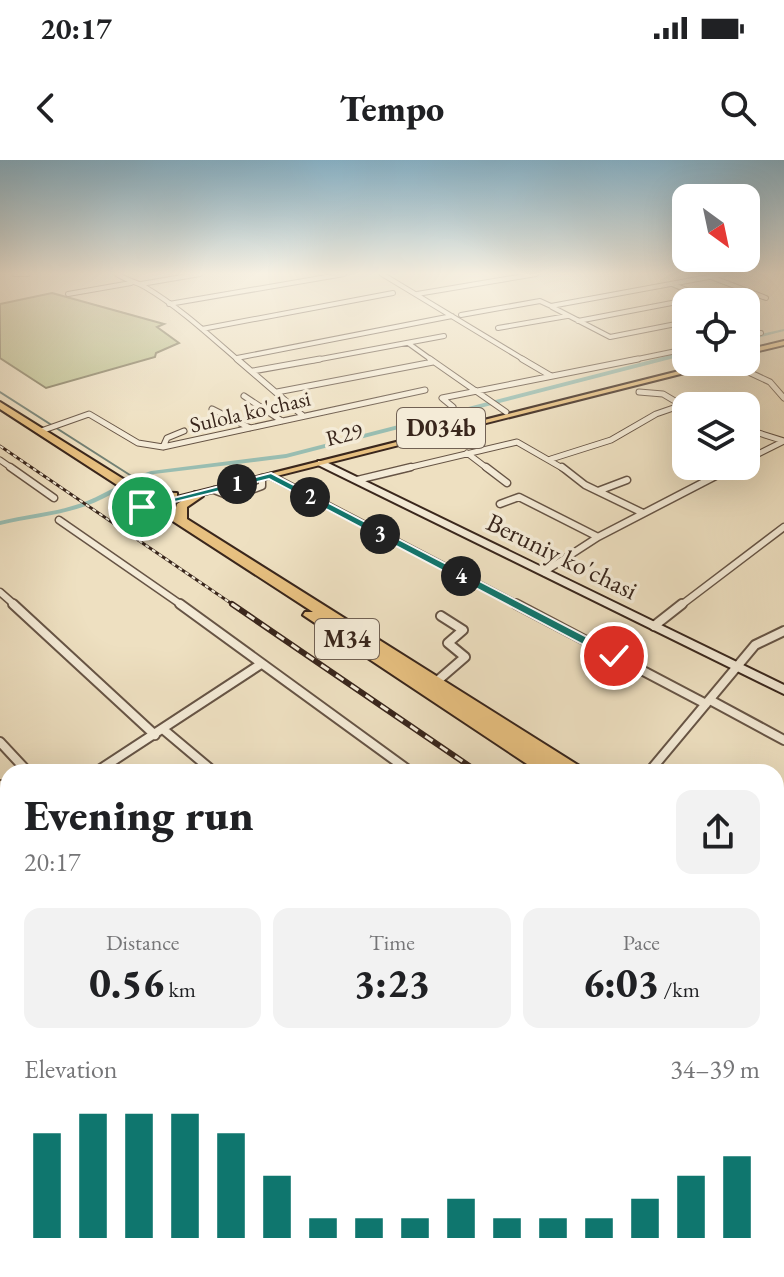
<!DOCTYPE html>
<meta charset="utf-8">
<style>
body{margin:0;font-family:"EB Garamond",serif;background:#f2f2f2;color:#202124;height:100vh;display:flex;flex-direction:column;font-size:30px;white-space:nowrap}
*{box-sizing:border-box;margin:0}
p{font-size:26px;color:#757577}
.icon{flex:none;width:44px;height:44px;fill:none;stroke:currentColor;stroke-width:2;stroke-linecap:round;stroke-linejoin:round}
.map{position:relative;flex:1;overflow:hidden}
.drawer{position:absolute;left:0px;top:604px;width:784px;height:514px;display:flex;flex-direction:column;background:#fff;border-radius:24px 24px 0 0;box-shadow:0 8px 32px #0002}
.drawer>*{flex:none}
.needle{width:52px;rotate:147deg}
.fabs{position:absolute;left:672px;top:24px;display:grid;gap:16px}
.fabs a{display:grid;place-items:center;width:88px;height:88px;border-radius:16px;background:#fff;box-shadow:0 8px 32px #0002;font-size:40px}
.pin{position:absolute;display:grid;place-items:center;width:68px;height:68px;color:#fff;margin:-34px;border:4px solid #fff;border-radius:50%;box-shadow:0 2px 8px #0007}
.km{position:absolute;width:40px;height:40px;margin:-20px;border-radius:50%;background:#222;color:#fff;font-size:22px;line-height:40px;text-align:center}
.round{display:grid;place-items:center;flex:none;width:84px;height:84px;border-radius:16px;background:#f2f2f2}
.head{display:flex;align-items:center;justify-content:space-between;height:136px;padding:0 24px}
h1{font-size:44px;font-weight:800;line-height:60px}
.metrics{display:grid;grid-template-columns:repeat(3,1fr);gap:12px;height:136px;padding:8px 24px}
.metrics div{display:grid;align-content:center;border-radius:16px;background:#f2f2f2;text-align:center}
.metrics b{font-size:40px;font-weight:800}
.metrics small{font-size:22px;font-weight:400}
.metrics p{font-size:22px}
.chart{height:224px;padding:16px 24px}
.chart p{display:flex;justify-content:space-between}
.chart svg{width:100%;height:144px;margin-top:8px;stroke:#0f766e;stroke-width:6}
.status{display:flex;justify-content:space-between;align-items:center;height:56px;padding:0 40px;background:#fff;direction:ltr}
.status svg{height:22px;fill:currentColor}
header{display:flex;justify-content:space-between;align-items:center;height:104px;padding:0 24px;background:#fff;font-size:36px;font-weight:800}
.map>svg:first-child{display:block}
.green{fill:#bec18f;stroke:#7c7456;stroke-width:2}
.lines{fill:none;stroke-linecap:round;stroke-linejoin:round}
.stream{stroke:#738175;stroke-width:2}
.canal{fill:#99bdb1;fill-rule:evenodd}
.street-far5-casing{stroke:#665445;stroke-width:6}
.street-far4-casing{stroke:#665445;stroke-width:7}
.street-far3-casing{stroke:#665445;stroke-width:9}
.street-far2-casing{stroke:#665445;stroke-width:12}
.street-far1-casing{stroke:#665445;stroke-width:14}
.street-casing{stroke:#665445;stroke-width:16}
.secondary-casing{stroke:#39261c;stroke-width:4}
.primary-casing{stroke:#39261c;stroke-width:4}
.highway-casing{stroke:#39261c;stroke-width:4}
.street-far5{stroke:#f4ebd7;stroke-width:4}
.street-far4{stroke:#f4ebd7;stroke-width:5}
.street-far3{stroke:#f4ebd7;stroke-width:6}
.street-far2{stroke:#f4ebd7;stroke-width:8}
.street-far1{stroke:#f4ebd7;stroke-width:10}
.street{stroke:#f4ebd7;stroke-width:12}
.secondary{fill:#f4ebd7;fill-rule:evenodd}
.primary{fill:#e7c080;fill-rule:evenodd}
.highway{fill:#e7c080;fill-rule:evenodd}
.rail-far2-casing{stroke:#39261c;stroke-width:3}
.rail-far1-casing{stroke:#39261c;stroke-width:6}
.rail-casing{stroke:#39261c;stroke-width:7}
.rail-far2{stroke:#f4ebd7;stroke-width:2;stroke-dasharray:4;stroke-linecap:butt}
.rail-far1{stroke:#f4ebd7;stroke-width:3;stroke-dasharray:9;stroke-linecap:butt}
.rail{stroke:#f4ebd7;stroke-width:4;stroke-dasharray:11;stroke-linecap:butt}
.route{fill:#0f766e;stroke:#fff;stroke-width:2}
.labels{text-anchor:middle;stroke-width:7;stroke-linejoin:round;paint-order:stroke}
.far-street-label{font-size:22px;fill:#39261c;stroke:#f4ebd7}
.shield{fill:#f4ebd7;stroke:#716154;stroke-width:2}
.shield-label{font-size:24px;font-weight:bold;fill:#39261c}
.street-label{font-size:26px;fill:#39261c;stroke:#f4ebd7}
</style>
<div class="status"><b>20:17</b><svg viewBox="0 0 49 12"><path d="M0 12V9h3v3zM5 12V6h3v6zM10 12V3h3v9zM15 12V0h3v12zM26 1h20v11H26zM47 4h2v5h-2z"/></svg></div>
<header><svg class="icon" aria-label="back" viewBox="0 0 24 24"><path d="M15 5l-7 7 7 7"/></svg>Tempo<svg class="icon" aria-label="search" viewBox="0 0 24 24"><circle cx="10" cy="10" r="6"/><path d="M15 15l6 6"/></svg></header>
<div class="map">
<svg width="784" height="1117" viewBox="0 0 784 1117">
<rect width="100%" height="100%" fill="#eee0c1"/>
<filter id="stains"><feTurbulence type="fractalNoise" baseFrequency=".0025" numOctaves="4"/><feColorMatrix values="0 0 0 0 .2 0 0 0 0 .09 0 0 0 0 .02 0 0 0 .5 -.17"/></filter>
<radialGradient id="worn" r=".72"><stop offset=".6" stop-color="#630" stop-opacity="0"/><stop offset="1" stop-color="#630" stop-opacity=".3"/></radialGradient>
<path class="green" d="M52,133L164,164L157,167L179,183L156,193L155,197L46,228L0,198V144Z"/>
<g class="lines">
<path class="stream" d="M0,232L133,317"/>
<path class="canal" d="M784,169V171L746,181V177Z
M686,191V195L286,298L154,314C129,321 110,338 86,346C58,356 28,358 0,365V361C29,354 60,352 87,341C109,332 128,318 151,311L286,294Z"/>
<g class="street-far5-casing">
<path id="street-far5" d="M14,114H28
M117,114C127,121 135,121 145,127C179,147 209,175 239,201
M382,114L526,201
M711,117L766,138
M141,124L200,114
M672,124L715,142
M68,134L131,123
M417,134L536,114
M169,144L344,114
M552,147L610,177L686,162
M461,155L540,141L551,146L725,114
M578,161L703,137
M498,168L567,156
M202,169L393,133
M746,176L761,173
M408,183L433,201
M237,198L452,156
M310,201L444,176
M628,201L686,189"/>
</g>
<g class="street-far4-casing">
<path id="street-far4" d="M237,199L302,255
M430,199L506,252
M522,199L551,216
M727,202L770,222L784,238
M253,211L320,199
M277,232L433,202
M639,232L663,234L685,247
M244,236L282,261
M453,247L442,238L638,199
M212,249L250,268
M746,269L784,281
M41,271L89,254L138,283L163,287L425,230
M678,279L686,281
M163,287L167,278L184,271
M467,293L488,309
M551,299L611,280L656,254L682,245
M0,300L13,309
M746,300L784,281
M403,309L517,282L564,309
M729,309L735,306"/>
</g>
<g class="street-far3-casing">
<path id="street-far3" d="M10,307L54,338
M486,307L507,323
M562,307L585,325L643,353
M271,316L520,446
M357,320L411,307
M214,330L232,337L262,326V318
M598,331L627,320
M500,344L519,337L598,377
M59,360L183,446
M544,412L598,377L733,307
M0,432L16,446
M680,446L784,367"/>
</g>
<g class="street-far2-casing">
<path id="street-far2" d="M13,444L155,575
M180,444L411,612
M516,444L706,544
M654,466L682,444
M436,522L465,497L448,483L463,470L441,456
M710,540L784,580
M164,570L214,612
M0,582L28,612
M96,612L261,504
M649,612L755,485L784,471"/>
</g>
<g class="street-far1-casing">
<path id="street-far1" d="M0,626L8,636
M776,670L784,674
M0,672L8,667"/>
</g>
<g class="street-casing">
<path id="street" d="M776,1093L784,1099
M681,1117L685,1110"/>
</g>
<g class="secondary-casing">
<path id="secondary" d="M318,301H324L784,525V534L318,305Z"/>
</g>
<g class="primary-casing">
<path id="primary" d="M784,181V185L746,194V190Z
M715,202H728L142,350L137,347Z"/>
</g>
<g class="highway-casing">
<path id="highway" d="M0,242L144,332L177,333V337L155,338L175,351L177,344L195,332H203V336L187,347V359L581,607L584,612H539L303,455L305,452H313L0,249Z
M776,729L784,732V772L776,769Z"/>
</g>
<use href="#street-far5" class="street-far5"/>
<use href="#street-far4" class="street-far4"/>
<use href="#street-far3" class="street-far3"/>
<use href="#street-far2" class="street-far2"/>
<use href="#street-far1" class="street-far1"/>
<use href="#street" class="street"/>
<use href="#secondary" class="secondary"/>
<use href="#primary" class="primary"/>
<use href="#highway" class="highway"/>
<g class="rail-far2-casing">
<path id="rail-far2" d="M0,286L235,446"/>
</g>
<g class="rail-far1-casing">
<path id="rail-far1" d="M232,444L478,612"/>
</g>
<g class="rail-casing">
<path id="rail" d="M776,825L784,830"/>
</g>
<use href="#rail-far2" class="rail-far2"/>
<use href="#rail-far1" class="rail-far1"/>
<use href="#rail" class="rail"/>
</g>
<linearGradient id="sky" x2="0" y2="1"><stop stop-color="#88b8d2"/><stop offset="0.42" stop-color="#f7f1e3"/><stop offset="1" stop-color="#f7f1e3" stop-opacity="0"/></linearGradient>
<rect width="784" height="270" fill="url(#sky)"/>
<path class="route" d="M271,313L618,493L620,496L610,499L269,319L142,350L138,347Z"/>
<g class="labels">
<g class="far-street-label">
<text transform="translate(250 251) rotate(-13)" y="8">Sulola ko'chasi</text>
<text transform="translate(344 274) rotate(-14)" y="8">R29</text>
</g>
<g class="shield">
<rect x="397" y="248" width="88" height="40" rx="6"/>
<rect x="315" y="459" width="64" height="40" rx="6"/>
</g>
<g class="shield-label">
<text x="441" y="276">D034b</text>
<text x="347" y="487">M34</text>
</g>
<g class="street-label">
<text transform="translate(562 396) rotate(26)" y="9">Beruniy ko'chasi</text>
</g>
</g>
<rect width="100%" height="100%" filter="url(#stains)"/>
<rect width="100%" height="100%" fill="url(#worn)"/>
</svg>
<div class="fabs">
<a><svg class="needle" viewBox="-14 -14 28 28"><path d="M0-13l5 13h-10z" fill="#e53935"/><path d="M0 13l5-13h-10z" fill="#757577"/></svg></a>
<a><svg class="icon" aria-label="locate" viewBox="0 0 24 24"><circle cx="12" cy="12" r="6"/><path d="M12 2v4M12 18v4M2 12h4M18 12h4"/></svg></a>
<a><svg class="icon" aria-label="layers" viewBox="0 0 24 24"><path d="M12 4l9 5-9 5-9-5zM3 14l9 5 9-5"/></svg></a>
</div>
<div class="pin" style="left:142px;top:347px;background:#1e9e55"><svg class="icon" aria-label="arrive" viewBox="0 0 24 24"><path d="M6 21V4h12l-3 4 3 4H6"/></svg></div>
<div class="pin" style="left:614px;top:496px;background:#d93025"><svg class="icon" aria-label="check" viewBox="0 0 24 24"><path d="M5 12l5 5 9-10"/></svg></div>
<b class="km" style="left:237px;top:324px">1</b>
<b class="km" style="left:310px;top:337px">2</b>
<b class="km" style="left:380px;top:374px">3</b>
<b class="km" style="left:461px;top:416px">4</b>
<section class="drawer">
<div class="head"><div><h1>Evening run</h1><p>20:17</p></div><a class="round"><svg class="icon" aria-label="share" viewBox="0 0 24 24"><path d="M12 15V3M7 8l5-5 5 5M5 13v7h14v-7"/></svg></a></div>
<div class="metrics">
<div><p>Distance</p><b>0.56<small> km</small></b></div>
<div><p>Time</p><b>3:23</b></div>
<div><p>Pace</p><b>6:03<small> /km</small></b></div>
</div>
<div class="chart"><p><span>Elevation</span>34–39 m</p>
<svg viewBox="0 0 160 44" preserveAspectRatio="none"><path d="M5 44V12M15 44V6M25 44V6M35 44V6M45 44V12M55 44V25M65 44V38M75 44V38M85 44V38M95 44V32M105 44V38M115 44V38M125 44V38M135 44V32M145 44V25M155 44V19"/></svg>
</div>
</section>
</div>
